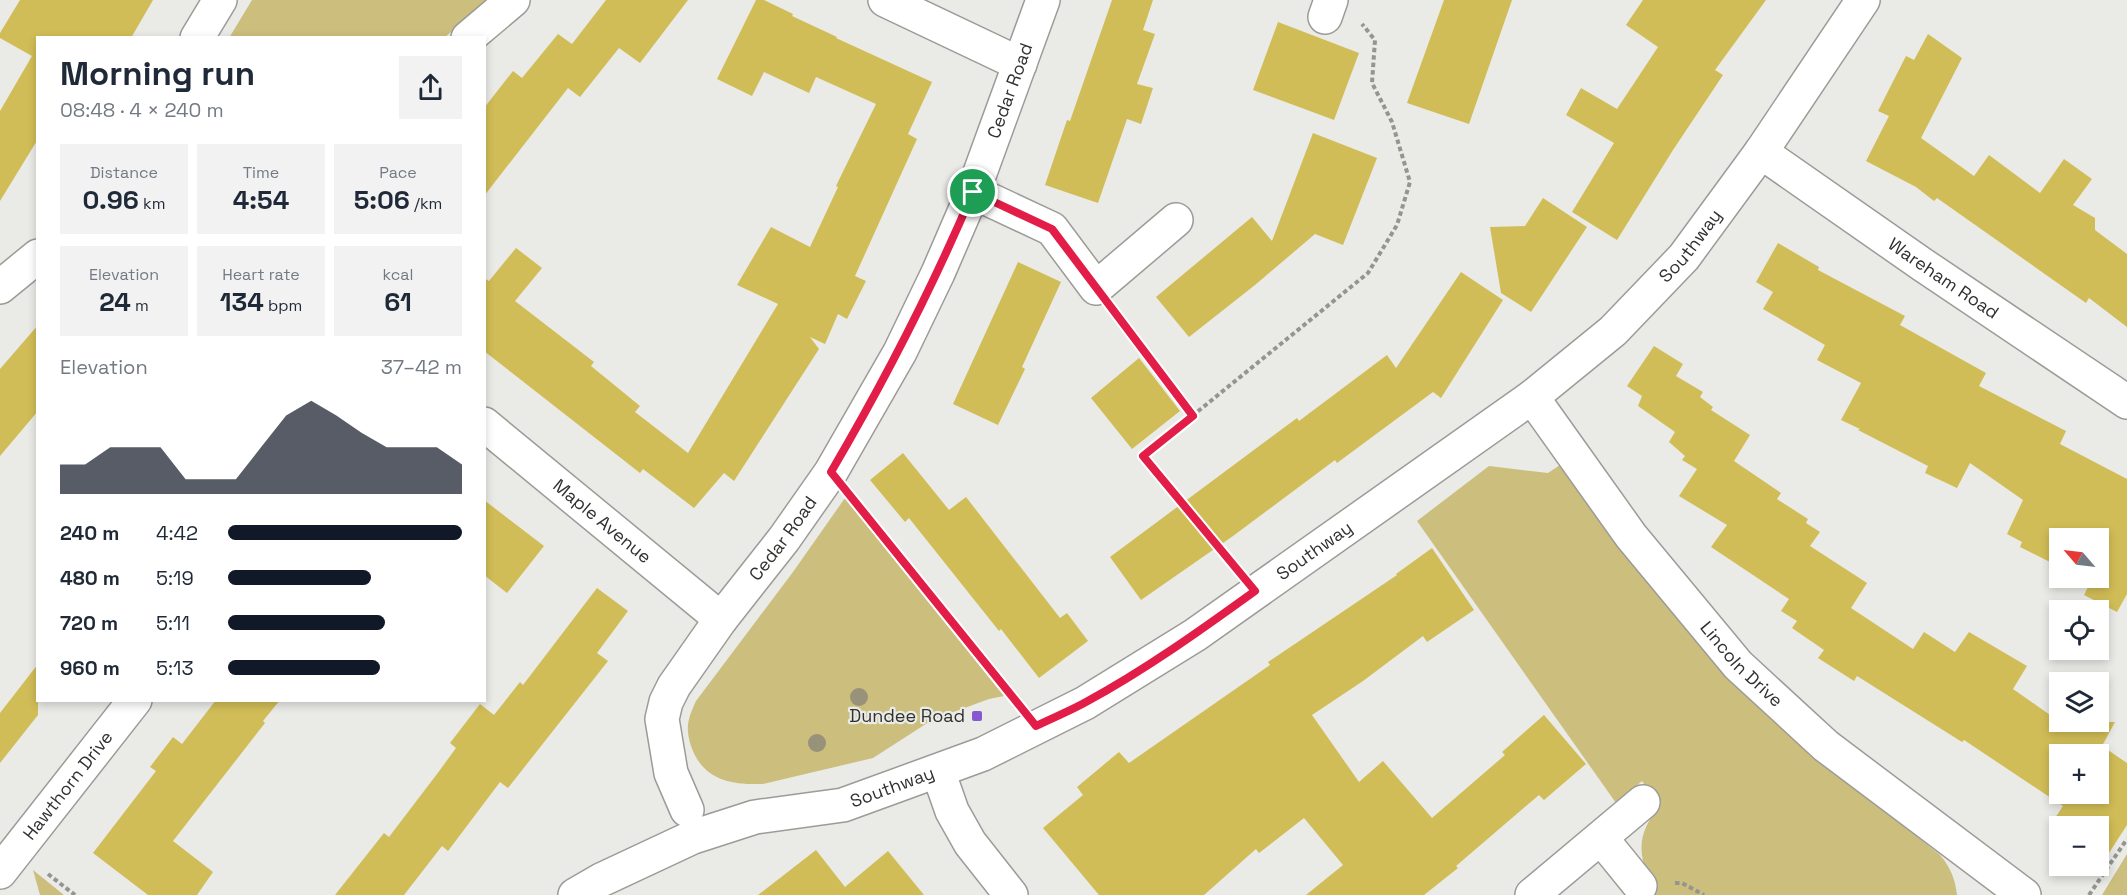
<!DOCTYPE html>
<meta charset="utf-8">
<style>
body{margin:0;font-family:"Space Grotesk",sans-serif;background:#f2f2f3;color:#1f2937;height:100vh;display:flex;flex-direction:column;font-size:22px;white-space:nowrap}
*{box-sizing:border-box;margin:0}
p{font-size:20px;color:#747a83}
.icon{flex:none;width:33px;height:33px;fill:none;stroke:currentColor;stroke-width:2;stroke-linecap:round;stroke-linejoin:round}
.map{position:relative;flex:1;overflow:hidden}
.panel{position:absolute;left:36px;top:36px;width:450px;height:666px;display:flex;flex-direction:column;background:#fff;border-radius:0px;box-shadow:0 3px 9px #0003}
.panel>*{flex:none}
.needle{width:39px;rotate:298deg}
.fabs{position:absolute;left:2049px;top:528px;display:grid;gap:12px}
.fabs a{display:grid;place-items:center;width:60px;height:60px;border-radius:0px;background:#fff;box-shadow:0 3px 9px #0003;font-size:30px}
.pin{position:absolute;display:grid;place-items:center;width:51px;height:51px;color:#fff;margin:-26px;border:3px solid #fff;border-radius:50%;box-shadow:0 2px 6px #0007}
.round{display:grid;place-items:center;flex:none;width:63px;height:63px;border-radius:0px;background:#f2f2f3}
.summary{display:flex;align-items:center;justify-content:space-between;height:102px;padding:0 24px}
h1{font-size:33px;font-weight:700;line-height:45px}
.stats{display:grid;grid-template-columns:repeat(3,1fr);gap:9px;height:102px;padding:6px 24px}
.stats div{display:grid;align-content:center;border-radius:0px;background:#f2f2f3;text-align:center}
.stats b{font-size:26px;font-weight:700}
.stats small{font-size:16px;font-weight:400}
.stats p{font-size:16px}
.chart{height:168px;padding:12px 24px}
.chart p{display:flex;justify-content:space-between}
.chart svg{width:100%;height:108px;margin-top:6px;fill:#111827;opacity:.7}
ul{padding:0 24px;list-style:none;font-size:20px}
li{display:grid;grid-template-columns:96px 72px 1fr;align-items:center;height:45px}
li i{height:15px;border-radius:8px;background:#111827}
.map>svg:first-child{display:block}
.green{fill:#ccbe7c}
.building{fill:#d1bd57;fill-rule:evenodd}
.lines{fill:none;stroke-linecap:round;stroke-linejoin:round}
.minor-casing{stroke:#9c9b98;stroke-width:36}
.path{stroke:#949491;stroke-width:4;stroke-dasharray:4.5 3;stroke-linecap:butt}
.minor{stroke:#fff;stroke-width:33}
.tree{fill:#979279}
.route-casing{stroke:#fff;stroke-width:12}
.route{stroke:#e11d48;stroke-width:8}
.poi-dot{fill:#8858d1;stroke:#eaeae6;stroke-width:2}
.labels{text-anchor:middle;stroke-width:4.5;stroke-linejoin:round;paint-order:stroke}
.street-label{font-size:18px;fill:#31312f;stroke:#eaeae6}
.poi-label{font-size:18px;fill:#31312f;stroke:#eaeae6;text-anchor:end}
</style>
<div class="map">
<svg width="2127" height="895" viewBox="0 0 2127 895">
<rect width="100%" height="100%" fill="#eaeae6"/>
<path class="green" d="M252,0H489L445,37L229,38Z
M1560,465L1728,676L1816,756L1940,855C1951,868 1955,879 1957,895H1638L1647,874C1636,845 1642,828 1660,805L1642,781L1616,803L1417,521L1489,466L1548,473Z
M845,498L1004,696L989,699L932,720L873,758L763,784C730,785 703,780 691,746C685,728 688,718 696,701L793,572Z
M2127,854V895H2102Z
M33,870L64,895H40Z"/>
<path class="building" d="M20,0H153L131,38H38V139L0,201V111L32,56L0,38V33Z
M606,0H688L640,63L619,48L580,97L568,88L484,196V108L513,71L522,78L558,34L572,44Z
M756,0H764L793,14L792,16L837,37L836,38L932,82L908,134L917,139L855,276L866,281L847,319L838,314L825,344L810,337L819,349L734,481L724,473L694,508L643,469L640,473L484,351V278L489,281L516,248L542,268L515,301L594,362L591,366L640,406L635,412L688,453L778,304L737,285L771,227L810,247L838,187L836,186L876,104L816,77L809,93L764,72L752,96L717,79Z
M1112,0H1153L1143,30L1155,34L1137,84L1153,88L1141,124L1127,119L1098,203L1045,185L1067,120L1070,121Z
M1444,0H1512L1469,124L1407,103Z
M1643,0H1766L1715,70L1723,75L1673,150L1617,240L1572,212L1614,143L1566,115L1581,88L1617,109L1658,47L1626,25Z
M1278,22L1359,53L1334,120L1253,90Z
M1928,34L1962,58L1921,138L1974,176L1989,155L2040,193L2064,159L2092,179L2073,205L2095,218V230L2127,254V327L2089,298L2086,303L1937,198L1934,201L1916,187L1866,161L1889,116L1878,111L1906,56L1914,60Z
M1313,133L1377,158L1343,245L1315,234L1255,285L1189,337L1156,297L1252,217L1272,241Z
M1543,198L1587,227L1531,312L1501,293L1490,227L1525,226Z
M1778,243L1819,267L1818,270L1905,316L1900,325L1986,373L1979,386L2066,431L2060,444L2127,479V594L2117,612L2084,595L2090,583L2080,578H2098V538H2060V567L2020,547L2022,542L2007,534L2023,500L1970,463L1957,488L1925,473L1928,466L1858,430L1860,429L1841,420L1861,383L1817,360L1825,345L1763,309L1773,292L1756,282Z
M1018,262L1061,282L1022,367L1025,369L998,425L953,404Z
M1461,272L1503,300L1441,398L1433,392L1337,463L1335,460L1233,536L1141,600L1110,557L1297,418L1299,421L1387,355L1396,368Z
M38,325V411L0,456V369Z
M1654,346L1683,364L1676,376L1703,392L1700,397L1713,407L1711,410L1750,435L1734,461L1781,493L1777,499L1808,519L1806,523L1820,532L1810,546L1867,583L1851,608L1913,649L1924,632L1955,652L1969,632L2027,666L2013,689L2060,722H2115L2102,746L2127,763V825L2107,856L2098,850V826H2062L2053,821L2063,806L1964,740L1962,742L1857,676L1854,681L1818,658L1824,650L1792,628L1797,621L1781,611L1789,599L1711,547L1727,525L1679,496L1697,469L1682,460L1685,456L1669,442L1675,432L1638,406L1642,396L1627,386ZM2060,754H2098V794H2060Z
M1139,358L1180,411L1132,449L1091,398Z
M903,453L949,510L966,497L1060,618L1067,613L1088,641L1039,678L1001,629L999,631L909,518L905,522L870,480Z
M484,500L544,546L507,593L484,575Z
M1432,548L1474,610L1427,642L1423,636L1363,681L1312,715L1359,782L1383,761L1432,818L1505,755L1502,752L1544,715L1586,764L1544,800L1539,795L1456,866L1458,868L1424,895H1306L1343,865L1304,818L1259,853L1256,849L1204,895H1099L1043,828L1083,795L1077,787L1119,752L1129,763L1270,665L1268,662L1397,575L1396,574Z
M597,588L628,611L597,653L608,661L508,788L500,782L448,851L442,846L404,895H335L384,833L389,837L437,774L456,748L450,743L480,704L494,715L520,682L523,685Z
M38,664V715L0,763V713Z
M216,700H280L263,721L265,723L173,841L213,872L197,895H148L93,853L156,771L150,767L173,737L182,744Z
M816,850L845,887L888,851L924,895H758Z"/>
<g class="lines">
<g class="minor-casing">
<g id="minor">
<path d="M885,0L1020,64"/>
<path d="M1325,17L1331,0"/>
<path d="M197,38L220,0"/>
<path d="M468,38L513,0"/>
<path id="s1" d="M1761,152L1923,265L2127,402"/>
<path d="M973,192L1052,229L1096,288L1176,220"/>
<path d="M0,287L38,256"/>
<path id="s2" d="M1532,397L1631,536L1738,665L1826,746L2024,895"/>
<path id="s3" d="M484,424L721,619"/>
<path d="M938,771L952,811L970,843L1011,895"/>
<path id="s4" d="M687,810L671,773L662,719L666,702L674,686L721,619L784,539L831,472L900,352L938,273L973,192L1043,0"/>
<path d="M1601,838L1640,886"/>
<path id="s5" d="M0,872L135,700"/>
<path id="s6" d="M575,895L601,880L693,837L755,817L843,805L983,754L1085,703L1195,635L1532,397L1613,331L1684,257L1761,152L1863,0"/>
<path d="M1532,895L1643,802"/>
</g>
</g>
<path class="path" d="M1119,318L1193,415
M855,501L1014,698
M1232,563L1143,456L1368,273L1397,225L1410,182L1392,122L1372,83L1375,40L1362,24
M48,874L75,895
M1675,883H1682L1704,895
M2089,895L2127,839"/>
<use href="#minor" class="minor"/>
</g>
<g class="tree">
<circle cx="859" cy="697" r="9"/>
<circle cx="817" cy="743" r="9"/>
</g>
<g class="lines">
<g class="route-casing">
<path id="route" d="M973,192L1052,229L1193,416L1143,456L1255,591C1201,630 1145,670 1086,702C1070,711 1052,718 1036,726L831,472C885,380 931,291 973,192Z"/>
</g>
<use href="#route" class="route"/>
</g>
<rect class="poi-dot" x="971" y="710" width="12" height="12" rx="3"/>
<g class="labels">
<g class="street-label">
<text dy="6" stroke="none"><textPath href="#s4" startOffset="818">Cedar Road</textPath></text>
<text dy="6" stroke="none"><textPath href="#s6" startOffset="1310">Southway</textPath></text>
<text dy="6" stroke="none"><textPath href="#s1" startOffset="222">Wareham Road</textPath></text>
<text dy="6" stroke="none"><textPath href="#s3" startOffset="153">Maple Avenue</textPath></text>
<text dy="6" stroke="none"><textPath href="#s4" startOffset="314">Cedar Road</textPath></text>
<text dy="6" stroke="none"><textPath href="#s6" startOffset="824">Southway</textPath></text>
<text dy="6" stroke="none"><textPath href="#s2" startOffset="340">Lincoln Drive</textPath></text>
<text dy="6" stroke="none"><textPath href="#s5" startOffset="110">Hawthorn Drive</textPath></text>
<text dy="6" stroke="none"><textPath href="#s6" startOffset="338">Southway</textPath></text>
</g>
<g class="poi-label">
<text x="965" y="722">Dundee Road</text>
</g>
</g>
</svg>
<div class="fabs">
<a><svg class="needle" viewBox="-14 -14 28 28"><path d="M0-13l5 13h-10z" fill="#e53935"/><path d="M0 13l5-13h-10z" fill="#747a83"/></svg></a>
<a><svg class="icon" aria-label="locate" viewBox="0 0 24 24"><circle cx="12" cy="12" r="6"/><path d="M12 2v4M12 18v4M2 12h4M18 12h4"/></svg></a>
<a><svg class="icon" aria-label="layers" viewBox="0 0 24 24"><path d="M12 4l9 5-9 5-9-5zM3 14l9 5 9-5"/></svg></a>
<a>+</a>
<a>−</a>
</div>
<div class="pin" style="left:973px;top:192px;background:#1e9e55"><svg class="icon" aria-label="arrive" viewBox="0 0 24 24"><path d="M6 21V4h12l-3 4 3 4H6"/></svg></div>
<section class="panel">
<div class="summary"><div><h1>Morning run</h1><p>08:48 · 4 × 240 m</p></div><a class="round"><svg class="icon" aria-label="share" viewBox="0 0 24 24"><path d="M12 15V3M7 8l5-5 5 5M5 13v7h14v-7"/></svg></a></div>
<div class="stats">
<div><p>Distance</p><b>0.96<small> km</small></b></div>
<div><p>Time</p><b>4:54</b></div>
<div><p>Pace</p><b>5:06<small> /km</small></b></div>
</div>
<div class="stats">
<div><p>Elevation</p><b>24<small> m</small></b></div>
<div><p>Heart rate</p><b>134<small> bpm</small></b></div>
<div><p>kcal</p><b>61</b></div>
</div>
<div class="chart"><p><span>Elevation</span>37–42 m</p>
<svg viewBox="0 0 160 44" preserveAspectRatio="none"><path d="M0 44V32L10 32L20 25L30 25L40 25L50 38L60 38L70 38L80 25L90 12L100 6L110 12L120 19L130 25L140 25L150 25L160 32V44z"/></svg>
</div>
<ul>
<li><b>240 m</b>4:42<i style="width:100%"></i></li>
<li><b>480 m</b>5:19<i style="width:61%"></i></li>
<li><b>720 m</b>5:11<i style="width:67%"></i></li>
<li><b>960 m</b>5:13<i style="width:65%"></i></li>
</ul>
</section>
</div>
